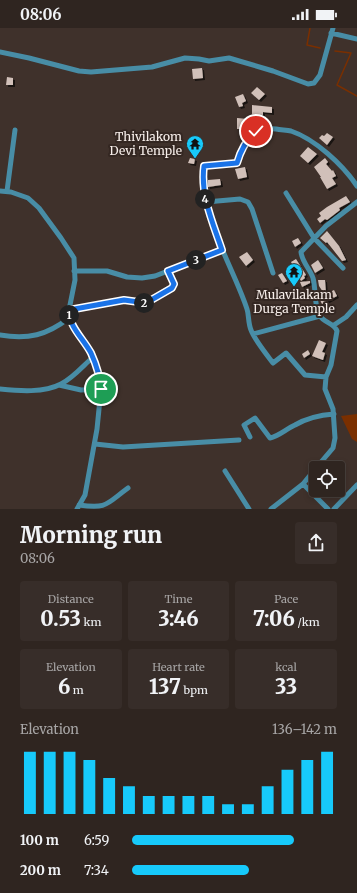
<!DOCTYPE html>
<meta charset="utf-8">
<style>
body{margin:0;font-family:Merriweather,serif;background:#372d29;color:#f1f3f6;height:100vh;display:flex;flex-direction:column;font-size:15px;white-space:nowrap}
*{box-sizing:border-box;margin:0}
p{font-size:13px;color:#a7a5a5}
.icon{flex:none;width:22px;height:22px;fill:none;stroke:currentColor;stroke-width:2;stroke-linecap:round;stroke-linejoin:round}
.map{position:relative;height:481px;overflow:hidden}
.sheet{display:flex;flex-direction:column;background:#2f2520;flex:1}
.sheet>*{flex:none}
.controls{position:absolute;left:309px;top:433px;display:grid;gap:8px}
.controls a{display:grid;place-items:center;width:36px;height:36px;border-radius:4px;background:#2f2520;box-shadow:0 2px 6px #0003,0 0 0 1px #4a423e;font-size:20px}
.pin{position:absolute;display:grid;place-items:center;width:34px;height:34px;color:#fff;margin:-17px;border:2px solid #fff;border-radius:50%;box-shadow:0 1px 4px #0007}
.km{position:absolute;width:20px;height:20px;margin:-10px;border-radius:50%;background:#222;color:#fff;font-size:11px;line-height:20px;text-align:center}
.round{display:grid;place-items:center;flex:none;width:42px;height:42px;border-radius:4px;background:#372d29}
.overview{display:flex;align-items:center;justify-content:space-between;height:68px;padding:0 20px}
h1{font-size:22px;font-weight:800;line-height:30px}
.metrics{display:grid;grid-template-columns:repeat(3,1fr);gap:6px;height:68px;padding:4px 20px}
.metrics div{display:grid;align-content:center;border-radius:4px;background:#372d29;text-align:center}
.metrics b{font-size:20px;font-weight:800}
.metrics small{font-size:11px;font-weight:400}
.metrics p{font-size:11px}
.chart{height:112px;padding:8px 20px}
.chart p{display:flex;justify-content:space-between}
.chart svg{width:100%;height:72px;margin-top:4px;stroke:#17cafb;stroke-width:6}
ul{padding:0 20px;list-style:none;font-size:13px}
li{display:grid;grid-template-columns:64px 48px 1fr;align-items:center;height:30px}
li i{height:10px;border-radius:5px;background:#17cafb}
.status{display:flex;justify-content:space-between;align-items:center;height:28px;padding:0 20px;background:#2f2520;direction:ltr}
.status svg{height:11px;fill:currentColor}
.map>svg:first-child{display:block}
.water{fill:#7a2f00}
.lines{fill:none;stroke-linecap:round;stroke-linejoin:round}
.stream{stroke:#7a2f00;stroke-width:1.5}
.building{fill:#d1c0b9;filter:url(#shadow)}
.street{stroke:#488da6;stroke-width:5}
.route-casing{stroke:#fff;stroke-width:8}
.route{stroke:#1a73e8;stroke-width:5}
.labels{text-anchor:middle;stroke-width:4;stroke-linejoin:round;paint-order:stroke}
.poi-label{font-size:12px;fill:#f7eeea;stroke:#342722;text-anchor:end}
</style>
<div class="status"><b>08:06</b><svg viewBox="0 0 49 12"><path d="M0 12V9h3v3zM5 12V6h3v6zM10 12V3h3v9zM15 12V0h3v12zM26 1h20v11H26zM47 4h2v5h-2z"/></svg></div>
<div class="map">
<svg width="357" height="481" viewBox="0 0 357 481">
<defs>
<filter id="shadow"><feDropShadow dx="2" dy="2" stdDeviation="0" flood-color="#0009"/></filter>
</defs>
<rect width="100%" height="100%" fill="#3f312b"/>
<path class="water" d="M357,386V414L352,411L341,388Z"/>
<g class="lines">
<path class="stream" d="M310,0L307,17L320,20
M335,23L351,25L337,57L357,68"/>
</g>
<path class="building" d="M202,40L203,50L193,51L192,41Z
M7,49L13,50V57H6Z
M257,59L265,66L259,72L251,65Z
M243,66L246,73L242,75L243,78L239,79L235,69Z
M252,77L272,79V85L263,84V87L252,86Z
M237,90L248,91L247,101H237Z
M327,105L333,109L327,117L319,110L322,107L324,108Z
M308,119L317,126L308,135L300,128Z
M190,130L195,131L194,136L188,135Z
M325,130L328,134L326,136L332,143L333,142L336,148L332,150L336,156L327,161L320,149H321L314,139Z
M245,139L247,149L238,151L235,141Z
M220,151L221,157L208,159V152Z
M346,168L350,174L339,180L340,182L327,192L325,191L320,195L317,191L321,188L319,185L327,179Z
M327,203L339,218L346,232L342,233L327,214L326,215L320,210Z
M298,210L301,215L295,219L292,213Z
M247,224L253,232L246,238L239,229Z
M296,231L306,247L304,248L305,250L301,253L291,234Z
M318,232L323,240L315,245L311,237Z
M282,245L287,253L283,255L278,247Z
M318,252H325L326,266L334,262L337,268L322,276L319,270L325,267L319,258Z
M310,253V255L302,259L300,254Z
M319,312L326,315L322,324L325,325L323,332L312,328Z
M308,322L310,326L304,330L302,326Z"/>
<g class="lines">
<path class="street" d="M331,5L357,11
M0,24L29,30L79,43L91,44L152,39L185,30L199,31L209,33L229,30L273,43L308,56L314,55L320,47L333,0
M0,163L11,164L28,170L39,180L61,210L74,230L75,252L69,282V290L73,299L91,325L98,344L101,361L97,401L85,467L77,481
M7,163L15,102
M286,165L314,210L343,240
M206,174L240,171L248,174L252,181L273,245
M74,243H107L127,249L142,250L155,248L222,222
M69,282L124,272L146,275L172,260L174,256L168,243
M334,297L346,289L357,277
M253,306L320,288
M0,307C28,312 47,307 69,290
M326,349L305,347L286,325L273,335C267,327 254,311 251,302C248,295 249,287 247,281C233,238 197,184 205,138L237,135C240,123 245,111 255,104C261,100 269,100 276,101C281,102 287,102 291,103C315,111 343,137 357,158
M59,357L81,362L101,361
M0,361C19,363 44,365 61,356C73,350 83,338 92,330
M250,409L244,397L255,390L270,410C279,408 286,401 295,397C307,390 320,387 334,386
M95,416L123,419L239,412
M316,440L333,420L335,410L333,381L325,361L326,349L331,337L337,303C334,295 324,295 319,287C314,276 316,261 313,250C310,241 302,234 301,224L326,198L357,174
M225,443L249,481
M303,456L328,481
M79,477C108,481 106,476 128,460
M271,481L303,456L316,440
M334,481L357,457"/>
</g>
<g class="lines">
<g class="route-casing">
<path id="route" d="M101,361C100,349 96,336 91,325C83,310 69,299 69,282L124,272L146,275L172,260L174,256L168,243L222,222C213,195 200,167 204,138L237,135C241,121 246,112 256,103"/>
</g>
<use href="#route" class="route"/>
</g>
<defs>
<g id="temple-pin" transform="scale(0.9)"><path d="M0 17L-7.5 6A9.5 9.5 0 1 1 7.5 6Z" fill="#17cafb" stroke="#342722"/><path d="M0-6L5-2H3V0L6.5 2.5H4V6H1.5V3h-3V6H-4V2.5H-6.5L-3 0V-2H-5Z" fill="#111"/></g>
</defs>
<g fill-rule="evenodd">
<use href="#temple-pin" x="195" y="116"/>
<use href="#temple-pin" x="294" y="244"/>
</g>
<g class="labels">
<g class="poi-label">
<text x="182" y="113">Thivilakom<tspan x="182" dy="14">Devi Temple</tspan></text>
<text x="294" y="271" text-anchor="middle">Mulavilakam<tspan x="294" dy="14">Durga Temple</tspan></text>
</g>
</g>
</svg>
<div class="controls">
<a><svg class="icon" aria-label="locate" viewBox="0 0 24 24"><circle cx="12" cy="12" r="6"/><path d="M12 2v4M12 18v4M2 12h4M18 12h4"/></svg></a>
</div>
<div class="pin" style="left:101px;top:361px;background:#1e9e55"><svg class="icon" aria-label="arrive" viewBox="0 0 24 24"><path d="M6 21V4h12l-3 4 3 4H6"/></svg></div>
<div class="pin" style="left:256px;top:103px;background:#d93025"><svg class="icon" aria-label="check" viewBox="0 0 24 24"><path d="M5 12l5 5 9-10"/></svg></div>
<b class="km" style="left:69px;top:287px">1</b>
<b class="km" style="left:144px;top:275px">2</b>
<b class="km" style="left:196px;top:232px">3</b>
<b class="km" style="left:205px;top:171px">4</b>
</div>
<section class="sheet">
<div class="overview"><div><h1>Morning run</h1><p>08:06</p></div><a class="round"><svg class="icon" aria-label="share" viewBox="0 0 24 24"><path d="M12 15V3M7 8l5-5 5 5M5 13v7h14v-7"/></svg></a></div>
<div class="metrics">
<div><p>Distance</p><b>0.53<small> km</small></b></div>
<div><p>Time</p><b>3:46</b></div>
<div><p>Pace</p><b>7:06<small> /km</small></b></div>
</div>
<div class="metrics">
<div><p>Elevation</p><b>6<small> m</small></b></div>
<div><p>Heart rate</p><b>137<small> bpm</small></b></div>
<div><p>kcal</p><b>33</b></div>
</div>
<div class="chart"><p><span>Elevation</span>136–142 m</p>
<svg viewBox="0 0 160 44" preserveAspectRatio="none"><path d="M5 44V6M15 44V6M25 44V6M35 44V11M45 44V22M55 44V27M65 44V33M75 44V33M85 44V33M95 44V33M105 44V38M115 44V38M125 44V27M135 44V17M145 44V11M155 44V6"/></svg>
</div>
<ul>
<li><b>100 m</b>6:59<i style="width:79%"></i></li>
<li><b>200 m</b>7:34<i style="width:57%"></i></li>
</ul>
</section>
